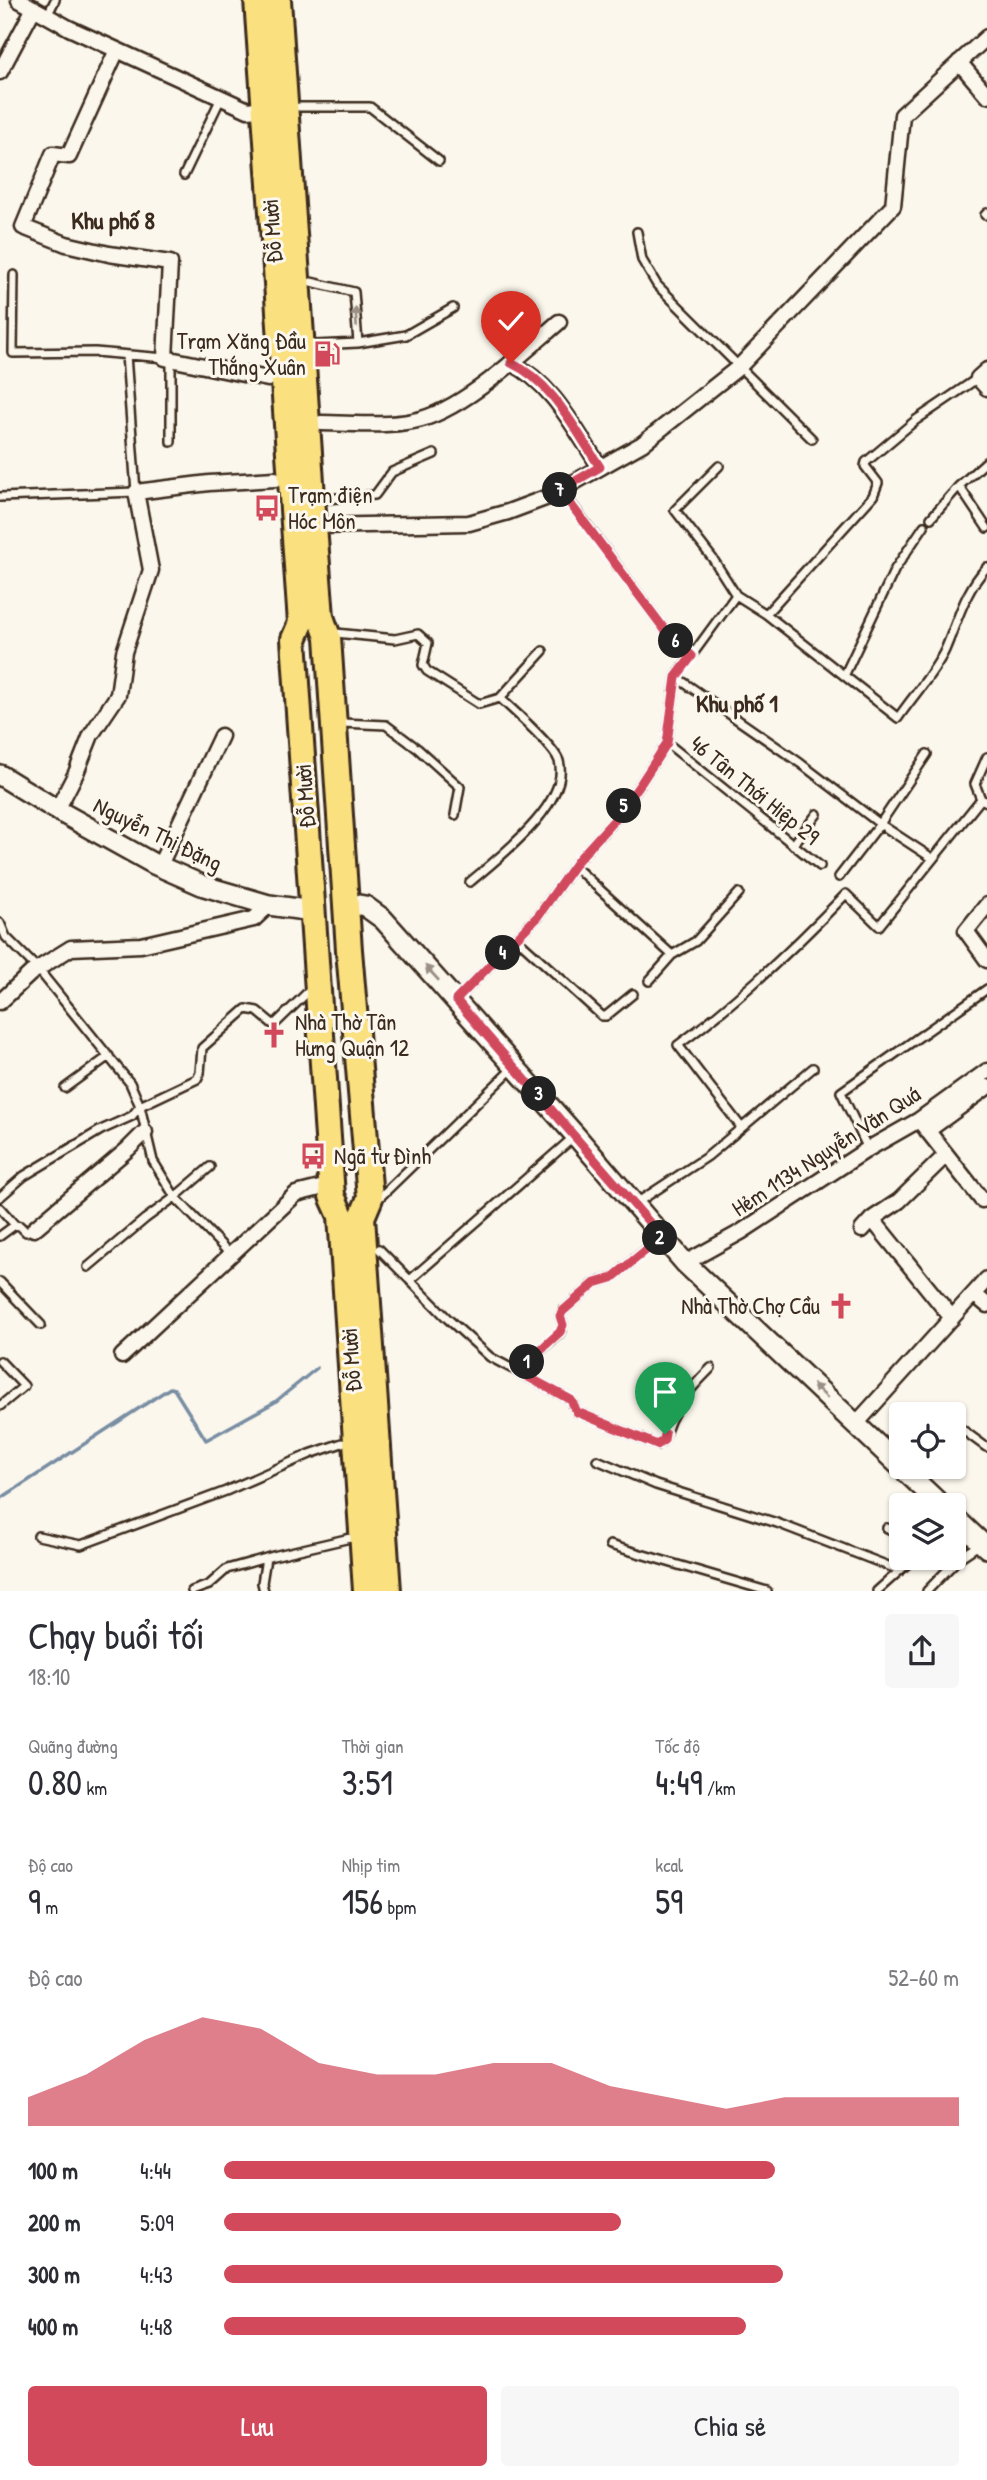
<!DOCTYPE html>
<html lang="vi">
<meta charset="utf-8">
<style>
body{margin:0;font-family:"Patrick Hand",sans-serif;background:#f7f7f7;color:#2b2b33;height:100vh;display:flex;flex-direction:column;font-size:26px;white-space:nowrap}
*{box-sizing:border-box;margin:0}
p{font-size:23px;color:#7c7c81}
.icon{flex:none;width:38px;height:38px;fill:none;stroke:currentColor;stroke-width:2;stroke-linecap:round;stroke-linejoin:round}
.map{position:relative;height:1591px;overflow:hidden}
.sheet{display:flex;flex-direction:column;background:#fff;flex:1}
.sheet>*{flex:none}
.fabs{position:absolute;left:889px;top:1402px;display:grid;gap:14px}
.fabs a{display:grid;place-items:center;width:77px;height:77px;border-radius:7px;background:#fff;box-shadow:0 2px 5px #0004;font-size:35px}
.pin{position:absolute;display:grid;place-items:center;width:60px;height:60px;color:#fff;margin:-72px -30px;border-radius:50% 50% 50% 0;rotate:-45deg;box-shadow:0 0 7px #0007}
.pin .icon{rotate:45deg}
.km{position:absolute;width:35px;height:35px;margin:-18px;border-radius:50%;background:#222;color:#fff;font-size:19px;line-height:35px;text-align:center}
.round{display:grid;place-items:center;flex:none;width:74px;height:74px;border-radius:7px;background:#f7f7f7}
.summary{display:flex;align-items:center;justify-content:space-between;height:119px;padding:0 28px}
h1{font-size:38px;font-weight:600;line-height:52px}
.metrics{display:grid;grid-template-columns:repeat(3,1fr);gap:10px;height:119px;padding:7px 28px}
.metrics div{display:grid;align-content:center}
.metrics b{font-size:35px;font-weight:600}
.metrics small{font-size:19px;font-weight:400}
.metrics p{font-size:19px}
.chart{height:196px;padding:14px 28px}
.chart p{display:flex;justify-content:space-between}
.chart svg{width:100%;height:126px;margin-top:7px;fill:#d1495b;opacity:.7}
.action{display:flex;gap:14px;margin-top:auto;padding:14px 28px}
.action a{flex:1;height:80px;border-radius:7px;background:#d1495b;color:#fff;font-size:28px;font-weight:600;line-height:80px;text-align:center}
.action a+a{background:#f7f7f7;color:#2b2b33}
ul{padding:0 28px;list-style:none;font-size:23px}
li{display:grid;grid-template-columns:112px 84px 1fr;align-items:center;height:52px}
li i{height:18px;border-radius:9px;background:#d1495b}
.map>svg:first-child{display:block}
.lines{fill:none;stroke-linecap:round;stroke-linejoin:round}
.stream{stroke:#788da3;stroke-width:3.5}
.lane-casing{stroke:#3b2a1e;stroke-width:12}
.street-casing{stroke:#3b2a1e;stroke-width:19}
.secondary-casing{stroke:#3b2a1e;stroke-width:24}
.highway-casing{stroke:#3b2a1e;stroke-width:30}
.lane{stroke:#fbf7ec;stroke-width:7}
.street{stroke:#fbf7ec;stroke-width:14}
.secondary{stroke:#fbf7ec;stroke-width:19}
.highway{stroke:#fbe080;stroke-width:24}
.oneway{fill:#9b9085}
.route-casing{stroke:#fff;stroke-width:14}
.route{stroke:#d1495b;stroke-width:9}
.labels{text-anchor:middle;stroke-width:6;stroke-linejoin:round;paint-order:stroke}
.street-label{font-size:23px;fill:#3b2a1e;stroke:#fbf7ec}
.poi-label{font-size:23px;fill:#3b2a1e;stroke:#fbf7ec;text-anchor:start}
.neighbourhood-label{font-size:24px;font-weight:bold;fill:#3b2a1e;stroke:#fbf7ec}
</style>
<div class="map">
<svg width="987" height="1591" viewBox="0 0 987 1591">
<rect width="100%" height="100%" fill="#fbf7ec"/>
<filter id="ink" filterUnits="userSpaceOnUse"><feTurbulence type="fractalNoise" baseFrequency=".0143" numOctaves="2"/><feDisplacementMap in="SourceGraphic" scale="14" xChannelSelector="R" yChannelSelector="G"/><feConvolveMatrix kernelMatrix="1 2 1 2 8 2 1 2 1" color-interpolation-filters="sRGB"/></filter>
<g filter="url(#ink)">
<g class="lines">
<path class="stream" d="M0,1499L170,1388L174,1389L206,1440L275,1402L317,1368"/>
<g class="lane-casing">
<path id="lane" d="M47,16L55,0
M299,107H370L439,161
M184,175L221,98
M985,215L987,213
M637,232L642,260L657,285L812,439
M14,275L13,353L95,352L165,358
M311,282L354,292L358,343L315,345
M358,343L406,335L453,308
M171,358V442
M719,466L675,510L713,559L736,595
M959,486L987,528
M561,490L665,630L692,655
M0,497L136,492L126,355
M326,499L375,495L392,472L434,454
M931,518L959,486L987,461
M766,614L873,496L878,483L865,466L866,462L916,420L978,378
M336,633L395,639L418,634L428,643L423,665L427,671L479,704L500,698C513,710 555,747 559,761C571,803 498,858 470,882
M845,674L895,569L924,526
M500,698L543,651
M342,723L386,725L418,749L460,787L455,815
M667,743L820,866
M981,799L975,784L987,757
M793,845L817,814
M932,858L880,824L800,763L676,677L736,595L766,614L898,718C912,697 935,672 945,650C958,620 964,592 987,567
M574,866L672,955
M839,877L880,824L927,754
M0,923L6,937L38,969L130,1083L140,1106L153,1161L175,1197L230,1254
M516,938L602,1016H606L633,994
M649,981L672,955L696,941L739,893
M457,999L538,916L578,860L616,818L641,783L667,743L676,677
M65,1088L109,1056
M741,1127L678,1045C739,1001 794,948 846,894L879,926L981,799L987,802
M868,1149L841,1092L987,989
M0,1197L24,1176L101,1130L132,1116L140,1106L197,1079L200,1073L202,1048L246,1009L257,1011L274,1025L312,988
M377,1200L514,1067
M635,1204L708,1156L813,1068
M0,1208L15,1225
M0,1236L15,1225L20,1226L26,1232L34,1229
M379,1249L448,1319L490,1357L571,1400L577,1412L657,1445L664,1440C670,1410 690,1389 711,1368
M88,1267L145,1219L175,1197L210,1167
M410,1280L575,1136
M0,1282L41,1325
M0,1361L24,1386L0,1406
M517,1371L560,1333L563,1325L560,1316L563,1311L595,1283L612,1278L661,1237
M954,1422L960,1428L954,1436
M960,1428L986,1447
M597,1460L656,1485L777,1523L899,1570
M916,1480L927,1466
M887,1528L901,1535
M38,1536L81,1545L226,1491L310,1454L342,1443
M610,1545L767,1591
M954,1556L959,1558L980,1544
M192,1591L209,1585L227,1569L273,1556L359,1536
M264,1591L262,1583L266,1558
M877,1591L914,1558
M927,1591L959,1558"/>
</g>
<g class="street-casing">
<path id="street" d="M19,0L69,28L248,110L263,108
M117,50L69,156L53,154L23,227L66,244L109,254L170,263L165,358L268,379
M959,62L987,95
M0,72L34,8
M511,363C553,383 575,430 600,467
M987,370L978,378L987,388
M321,423C350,423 384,427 413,421C460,413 523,353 559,322
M314,526L469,523L508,512L548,497L642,444L739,367L893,206L902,115L987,37
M57,810L76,773L91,735L118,695L124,652L151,570L136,492L209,483L275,479
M159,867L221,736
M987,905L966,931L987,960
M0,1002L31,973L71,948L141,945L254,919L269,905
M919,1120L982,1200
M927,1131L987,1087
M872,1219L952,1318
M34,1229L128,1149L145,1132
M862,1230L872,1219L899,1201L946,1155
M685,1263L741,1232L868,1149L919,1120L987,1071
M974,1294L987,1305
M122,1356L296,1194L324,1187
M855,1425L987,1279"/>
</g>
<g class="secondary-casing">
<path id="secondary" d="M0,775L57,810L154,864L204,886L269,905L305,910
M353,904L365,906L383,919L576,1136L685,1263L941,1505
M954,1517L987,1548"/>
</g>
<g class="highway-casing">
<path id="highway" d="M257,0L301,623L294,639L332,1196L341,1216L366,1591
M278,0L314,526L321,617L328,637L349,950L370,1198L362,1217L388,1591"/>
</g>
<use href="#lane" class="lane"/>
<use href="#street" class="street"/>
<use href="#secondary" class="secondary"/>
<use href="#highway" class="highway"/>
</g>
<defs><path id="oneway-solid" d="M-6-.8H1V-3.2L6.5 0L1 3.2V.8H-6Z" transform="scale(1.75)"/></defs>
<g class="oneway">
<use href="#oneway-solid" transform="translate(356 317) rotate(-94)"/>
<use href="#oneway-solid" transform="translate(432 973) rotate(-132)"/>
<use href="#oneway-solid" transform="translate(820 1391) rotate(-136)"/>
</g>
</g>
<g class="lines" filter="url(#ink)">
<g class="route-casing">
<path id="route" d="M511,363C553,382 575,430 600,467L560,490L665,630L692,656L676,677L667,743L641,783L616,818L578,860L538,916L456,1000L662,1237L612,1278L595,1283L563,1311L560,1316L563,1325L560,1332L517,1371L571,1400L577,1412L657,1445L664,1440L665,1434"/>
</g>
<use href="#route" class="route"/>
</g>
<defs>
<g id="fuel-bare" transform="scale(2.1)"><path d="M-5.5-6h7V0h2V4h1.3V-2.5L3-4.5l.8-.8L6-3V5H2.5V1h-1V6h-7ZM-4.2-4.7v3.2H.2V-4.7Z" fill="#d1495b" stroke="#fbf7ec" stroke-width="2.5" paint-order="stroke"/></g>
<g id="bus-bare" transform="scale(2.1)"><path d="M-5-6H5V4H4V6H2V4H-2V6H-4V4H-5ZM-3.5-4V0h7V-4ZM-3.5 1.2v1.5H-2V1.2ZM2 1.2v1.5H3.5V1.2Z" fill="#d1495b" stroke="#fbf7ec" stroke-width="2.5" paint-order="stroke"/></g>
<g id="church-bare" transform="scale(2.1)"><path d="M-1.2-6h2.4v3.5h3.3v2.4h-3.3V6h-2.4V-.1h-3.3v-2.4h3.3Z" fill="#d1495b" stroke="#fbf7ec" stroke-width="2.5" paint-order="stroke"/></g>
</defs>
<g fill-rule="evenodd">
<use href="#fuel-bare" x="327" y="354"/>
<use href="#bus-bare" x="267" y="508"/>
<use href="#church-bare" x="274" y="1035"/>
<use href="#bus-bare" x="313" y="1156"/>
<use href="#church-bare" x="841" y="1306"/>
</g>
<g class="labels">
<g class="street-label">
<text transform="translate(272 231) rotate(-94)" y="8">Đỗ Mười</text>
<text transform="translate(755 790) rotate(39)" y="8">46 Tân Thới Hiệp 29</text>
<text transform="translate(305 796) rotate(-94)" y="8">Đỗ Mười</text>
<text transform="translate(158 834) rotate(26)" y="8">Nguyễn Thị Đặng</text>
<text transform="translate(826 1151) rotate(-33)" y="8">Hẻm 1134 Nguyễn Văn Quá</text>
<text transform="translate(351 1360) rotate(-94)" y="8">Đỗ Mười</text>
</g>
<g class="poi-label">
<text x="306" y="349" text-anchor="end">Trạm Xăng Đầu<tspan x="306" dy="26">Thắng Xuân</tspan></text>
<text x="288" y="503">Trạm điện<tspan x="288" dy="26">Hóc Môn</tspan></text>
<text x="295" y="1030">Nhà Thờ Tân<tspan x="295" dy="26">Hưng Quận 12</tspan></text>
<text x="334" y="1164">Ngã tư Đình</text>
<text x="820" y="1314" text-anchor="end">Nhà Thờ Chợ Cầu</text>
</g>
<g class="neighbourhood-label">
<text x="113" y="229">Khu phố 8</text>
<text x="737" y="712">Khu phố 1</text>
</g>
</g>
</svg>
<div class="fabs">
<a><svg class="icon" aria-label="locate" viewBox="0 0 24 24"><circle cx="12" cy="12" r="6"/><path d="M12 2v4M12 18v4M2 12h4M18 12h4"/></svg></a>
<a><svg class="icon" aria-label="layers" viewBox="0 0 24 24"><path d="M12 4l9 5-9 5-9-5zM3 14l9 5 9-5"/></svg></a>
</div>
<div class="pin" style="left:665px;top:1434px;background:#1e9e55"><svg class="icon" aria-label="arrive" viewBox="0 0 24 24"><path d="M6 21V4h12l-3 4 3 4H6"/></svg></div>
<div class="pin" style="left:511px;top:363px;background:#d93025"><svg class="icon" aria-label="check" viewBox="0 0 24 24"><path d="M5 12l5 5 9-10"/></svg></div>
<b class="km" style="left:527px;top:1362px">1</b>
<b class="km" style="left:660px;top:1238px">2</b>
<b class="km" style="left:539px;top:1094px">3</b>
<b class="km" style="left:503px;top:953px">4</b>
<b class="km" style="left:624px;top:806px">5</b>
<b class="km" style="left:676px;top:641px">6</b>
<b class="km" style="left:560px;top:490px">7</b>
</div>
<section class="sheet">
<div class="summary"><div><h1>Chạy buổi tối</h1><p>18:10</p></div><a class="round"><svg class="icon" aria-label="share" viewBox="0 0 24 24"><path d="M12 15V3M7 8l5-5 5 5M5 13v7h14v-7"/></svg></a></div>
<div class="metrics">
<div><p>Quãng đường</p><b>0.80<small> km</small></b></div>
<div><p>Thời gian</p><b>3:51</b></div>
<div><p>Tốc độ</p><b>4:49<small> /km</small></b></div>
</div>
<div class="metrics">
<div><p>Độ cao</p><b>9<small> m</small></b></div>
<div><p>Nhịp tim</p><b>156<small> bpm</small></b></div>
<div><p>kcal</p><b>59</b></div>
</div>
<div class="chart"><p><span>Độ cao</span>52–60 m</p>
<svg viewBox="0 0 160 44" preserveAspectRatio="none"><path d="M0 44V34L10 26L20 14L30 6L40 10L50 22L60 26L70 26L80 22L90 22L100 30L110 34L120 38L130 34L140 34L150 34L160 34V44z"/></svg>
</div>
<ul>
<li><b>100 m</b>4:44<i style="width:75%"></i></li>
<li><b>200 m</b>5:09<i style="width:54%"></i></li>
<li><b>300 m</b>4:43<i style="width:76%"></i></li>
<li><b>400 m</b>4:48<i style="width:71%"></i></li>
</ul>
<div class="action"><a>Lưu</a><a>Chia sẻ</a></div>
</section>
